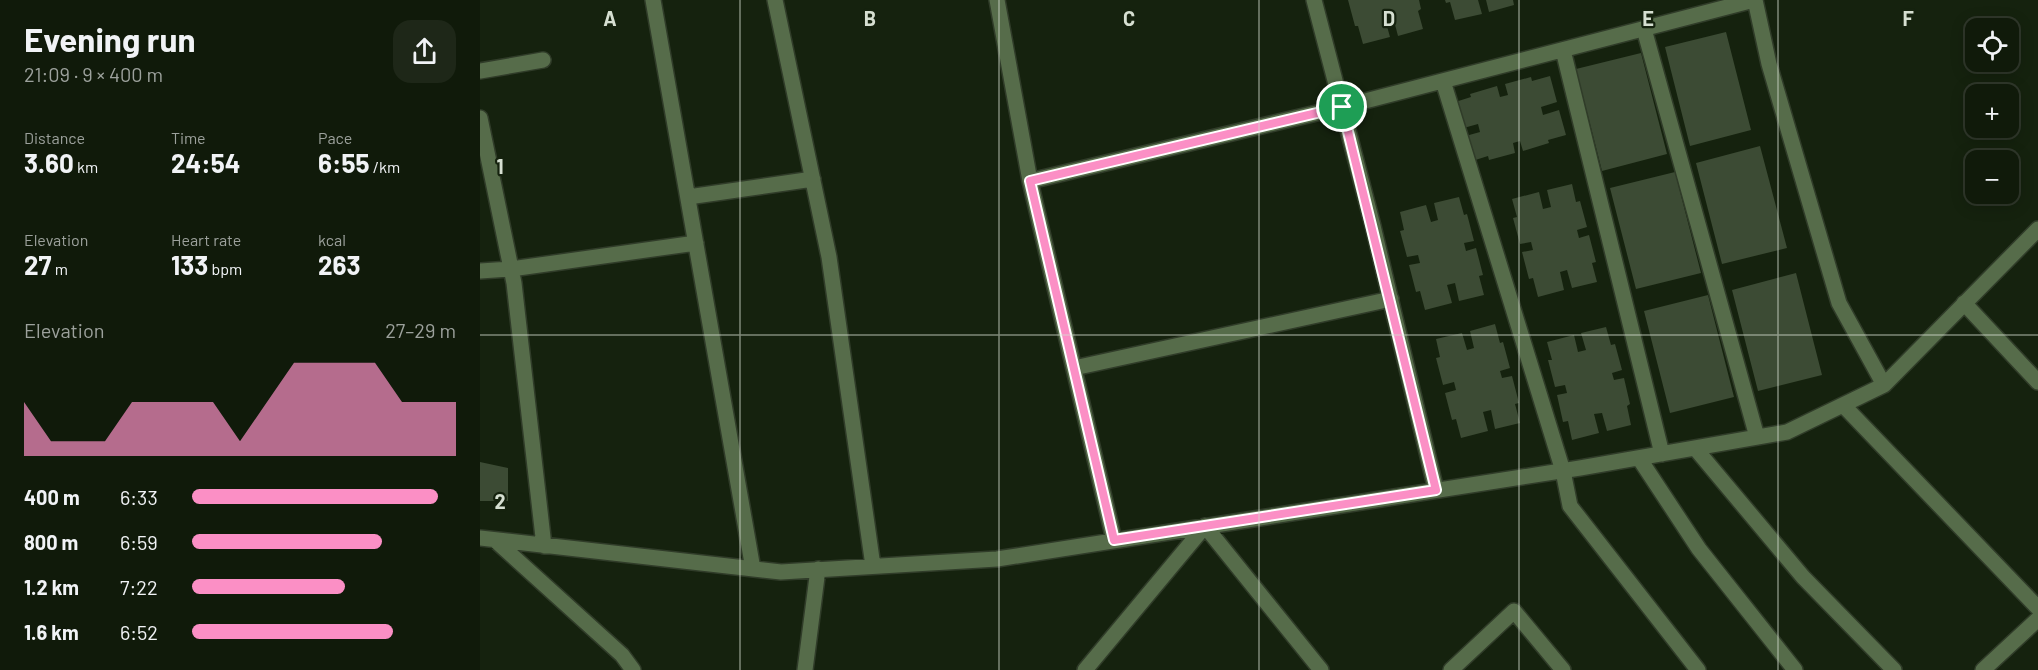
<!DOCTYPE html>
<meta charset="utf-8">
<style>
body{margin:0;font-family:Barlow,sans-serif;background:#1e2718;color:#f1f3f6;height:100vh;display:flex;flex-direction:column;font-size:22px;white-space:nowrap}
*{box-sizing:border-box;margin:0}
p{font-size:20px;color:#9ca19c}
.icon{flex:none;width:33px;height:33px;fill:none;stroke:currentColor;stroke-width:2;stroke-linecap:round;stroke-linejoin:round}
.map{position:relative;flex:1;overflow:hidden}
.side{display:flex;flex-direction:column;background:#101a0a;width:480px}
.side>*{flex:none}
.buttons{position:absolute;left:1485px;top:18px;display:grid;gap:12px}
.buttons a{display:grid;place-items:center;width:54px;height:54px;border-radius:12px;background:#101a0a;box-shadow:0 3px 15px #0003,0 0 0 2px #30382b;font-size:30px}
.pin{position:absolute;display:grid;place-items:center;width:51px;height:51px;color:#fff;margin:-26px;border:3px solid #fff;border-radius:50%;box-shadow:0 2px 6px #0007}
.round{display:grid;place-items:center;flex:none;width:63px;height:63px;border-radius:18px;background:#1e2718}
.headline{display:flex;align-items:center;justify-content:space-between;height:102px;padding:0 24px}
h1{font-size:33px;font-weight:700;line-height:45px}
.figures{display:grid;grid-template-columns:repeat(3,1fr);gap:9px;height:102px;padding:6px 24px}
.figures div{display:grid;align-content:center}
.figures b{font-size:26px;font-weight:700}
.figures small{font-size:16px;font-weight:400}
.figures p{font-size:16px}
.chart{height:168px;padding:12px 24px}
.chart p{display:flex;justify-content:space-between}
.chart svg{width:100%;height:108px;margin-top:6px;fill:#fb8fc5;opacity:.7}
ul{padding:0 24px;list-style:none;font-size:20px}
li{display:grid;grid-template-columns:96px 72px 1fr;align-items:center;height:45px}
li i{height:15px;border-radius:8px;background:#fb8fc5}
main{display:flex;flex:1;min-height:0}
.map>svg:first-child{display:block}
.building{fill:#3c4b34}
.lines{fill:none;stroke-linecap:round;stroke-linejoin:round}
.minor-casing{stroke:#303c29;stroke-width:18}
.minor{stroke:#566c4a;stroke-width:15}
.route-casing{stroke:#fff;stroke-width:12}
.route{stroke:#fb8fc5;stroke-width:8}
.grid{fill:none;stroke:#d6dfd1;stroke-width:1.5;stroke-opacity:0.55}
.grid-label{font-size:20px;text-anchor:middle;font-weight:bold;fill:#d6dfd1;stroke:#15220e;stroke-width:4.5;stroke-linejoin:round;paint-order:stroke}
</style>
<main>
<section class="side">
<div class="headline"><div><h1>Evening run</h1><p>21:09 · 9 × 400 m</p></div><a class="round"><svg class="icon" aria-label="share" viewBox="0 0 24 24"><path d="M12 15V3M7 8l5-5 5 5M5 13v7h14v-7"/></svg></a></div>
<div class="figures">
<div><p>Distance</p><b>3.60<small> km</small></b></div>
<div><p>Time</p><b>24:54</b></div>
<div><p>Pace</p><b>6:55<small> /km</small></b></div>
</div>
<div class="figures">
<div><p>Elevation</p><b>27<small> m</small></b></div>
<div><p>Heart rate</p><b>133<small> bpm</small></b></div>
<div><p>kcal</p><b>263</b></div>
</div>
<div class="chart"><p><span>Elevation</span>27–29 m</p>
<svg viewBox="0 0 160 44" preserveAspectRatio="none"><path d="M0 44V22L10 38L20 38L30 38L40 22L50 22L60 22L70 22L80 38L90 22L100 6L110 6L120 6L130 6L140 22L150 22L160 22V44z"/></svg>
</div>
<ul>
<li><b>400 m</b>6:33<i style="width:93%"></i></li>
<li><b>800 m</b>6:59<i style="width:72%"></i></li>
<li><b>1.2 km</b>7:22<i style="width:58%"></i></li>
<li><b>1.6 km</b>6:52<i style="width:76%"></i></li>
</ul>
</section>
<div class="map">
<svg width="1558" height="670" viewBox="0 0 1558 670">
<rect width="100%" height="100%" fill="#15220e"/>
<path class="building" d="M868,0H939L941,9L938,11L943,29L918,36L913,17L905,19L910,37L883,44L878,26H875Z
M965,0H998L1002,14L975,20L970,2L966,3Z
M1006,0H1033L1034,5L1009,12Z
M1246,32L1271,130L1210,146L1185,47Z
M1161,53L1187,154L1122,171L1096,69Z
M1070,76L1077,102L1061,107L1063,115L1079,110L1086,135L1068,140L1069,143L1043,151L1040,141L1033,143L1035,153L1009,160L1008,156L989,162L982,137L1000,132L998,124L980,129L972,103L991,97L990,94L1017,86L1020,97L1028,95L1025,84L1051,77L1052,81Z
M1280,146L1307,248L1242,264L1216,163Z
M1195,172L1221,273L1156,289L1130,188Z
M1092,184L1096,202L1100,201L1107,227L1097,230L1099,238L1109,235L1116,262L1112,263L1117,282L1092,288L1087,270L1080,272L1084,290L1058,297L1053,278L1049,279L1042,252L1053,250L1051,242L1040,244L1033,218L1037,217L1032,199L1059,192L1063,209L1071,207L1067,190Z
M979,197L984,215L987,214L994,241L984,243L986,251L996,248L1003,275L999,276L1004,295L979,301L975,283L967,285L972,303L945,310L940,291L936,292L929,265L940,263L938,255L927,257L920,231L924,230L920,212L946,205L951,222L958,220L954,203Z
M1316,273L1342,375L1278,391L1252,290Z
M1228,295L1254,397L1190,413L1164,311Z
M1015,324L1020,343L1023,342L1030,368L1020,371L1022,378L1032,376L1039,403L1035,404L1040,423L1015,429L1011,410L1003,412L1008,431L981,438L976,419L972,420L965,393L976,390L974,382L963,385L956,358L960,357L956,339L982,333L987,350L994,348L990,331Z
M1126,327L1131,345L1135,344L1142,370L1132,373L1134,380L1144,378L1150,404L1147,406L1151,425L1127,431L1122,413L1114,414L1119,433L1092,440L1088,421L1083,422L1077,395L1087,393L1085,385L1075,387L1068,360H1072L1067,342L1094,335L1098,352L1106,350L1101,333Z
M0,462L28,468V501H0Z"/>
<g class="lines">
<g class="minor-casing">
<path id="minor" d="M173,0L273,569
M295,0L349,257L393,566
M517,0L550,181L634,540
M834,0L893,226L956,490
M1275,0L1289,64L1359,303L1404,385
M1164,29L1277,437
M1083,50L1182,454
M0,71L63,60
M963,81L1083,471L1090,506L1218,670
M0,118L34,283L64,546
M550,181L862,107L1274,0
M208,197L333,179
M0,271L31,269L216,243
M1484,303L1558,382
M594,368L911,299
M1363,405L1558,608
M1215,448L1323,577L1414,670
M1159,458L1219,549L1315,670
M0,538L301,572L517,559L1100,468L1307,432L1404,385L1558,229
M16,541L142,655L153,670
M325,670L338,569
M605,670L725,526L841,670
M971,670L1034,611L1083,670
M1503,670L1558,619"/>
</g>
<use href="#minor" class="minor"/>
</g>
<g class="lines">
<g class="route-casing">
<path id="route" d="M862,107L956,490L634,540L550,181Z"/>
</g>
<use href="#route" class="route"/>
</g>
<path class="grid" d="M260,0V670M519,0V670M779,0V670M1039,0V670M1298,0V670M0,335H1558"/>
<g class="grid-label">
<text x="130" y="26">A</text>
<text x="390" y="26">B</text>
<text x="649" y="26">C</text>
<text x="909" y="26">D</text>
<text x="1168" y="26">E</text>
<text x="1428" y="26">F</text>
<text x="20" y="174">1</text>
<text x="20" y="509">2</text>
</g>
</svg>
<div class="buttons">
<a><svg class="icon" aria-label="locate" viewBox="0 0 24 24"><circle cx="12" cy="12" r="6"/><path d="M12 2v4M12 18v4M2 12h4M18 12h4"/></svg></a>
<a>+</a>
<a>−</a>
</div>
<div class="pin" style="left:862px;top:107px;background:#1e9e55"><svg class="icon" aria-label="arrive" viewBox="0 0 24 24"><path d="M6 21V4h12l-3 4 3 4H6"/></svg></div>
</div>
</main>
